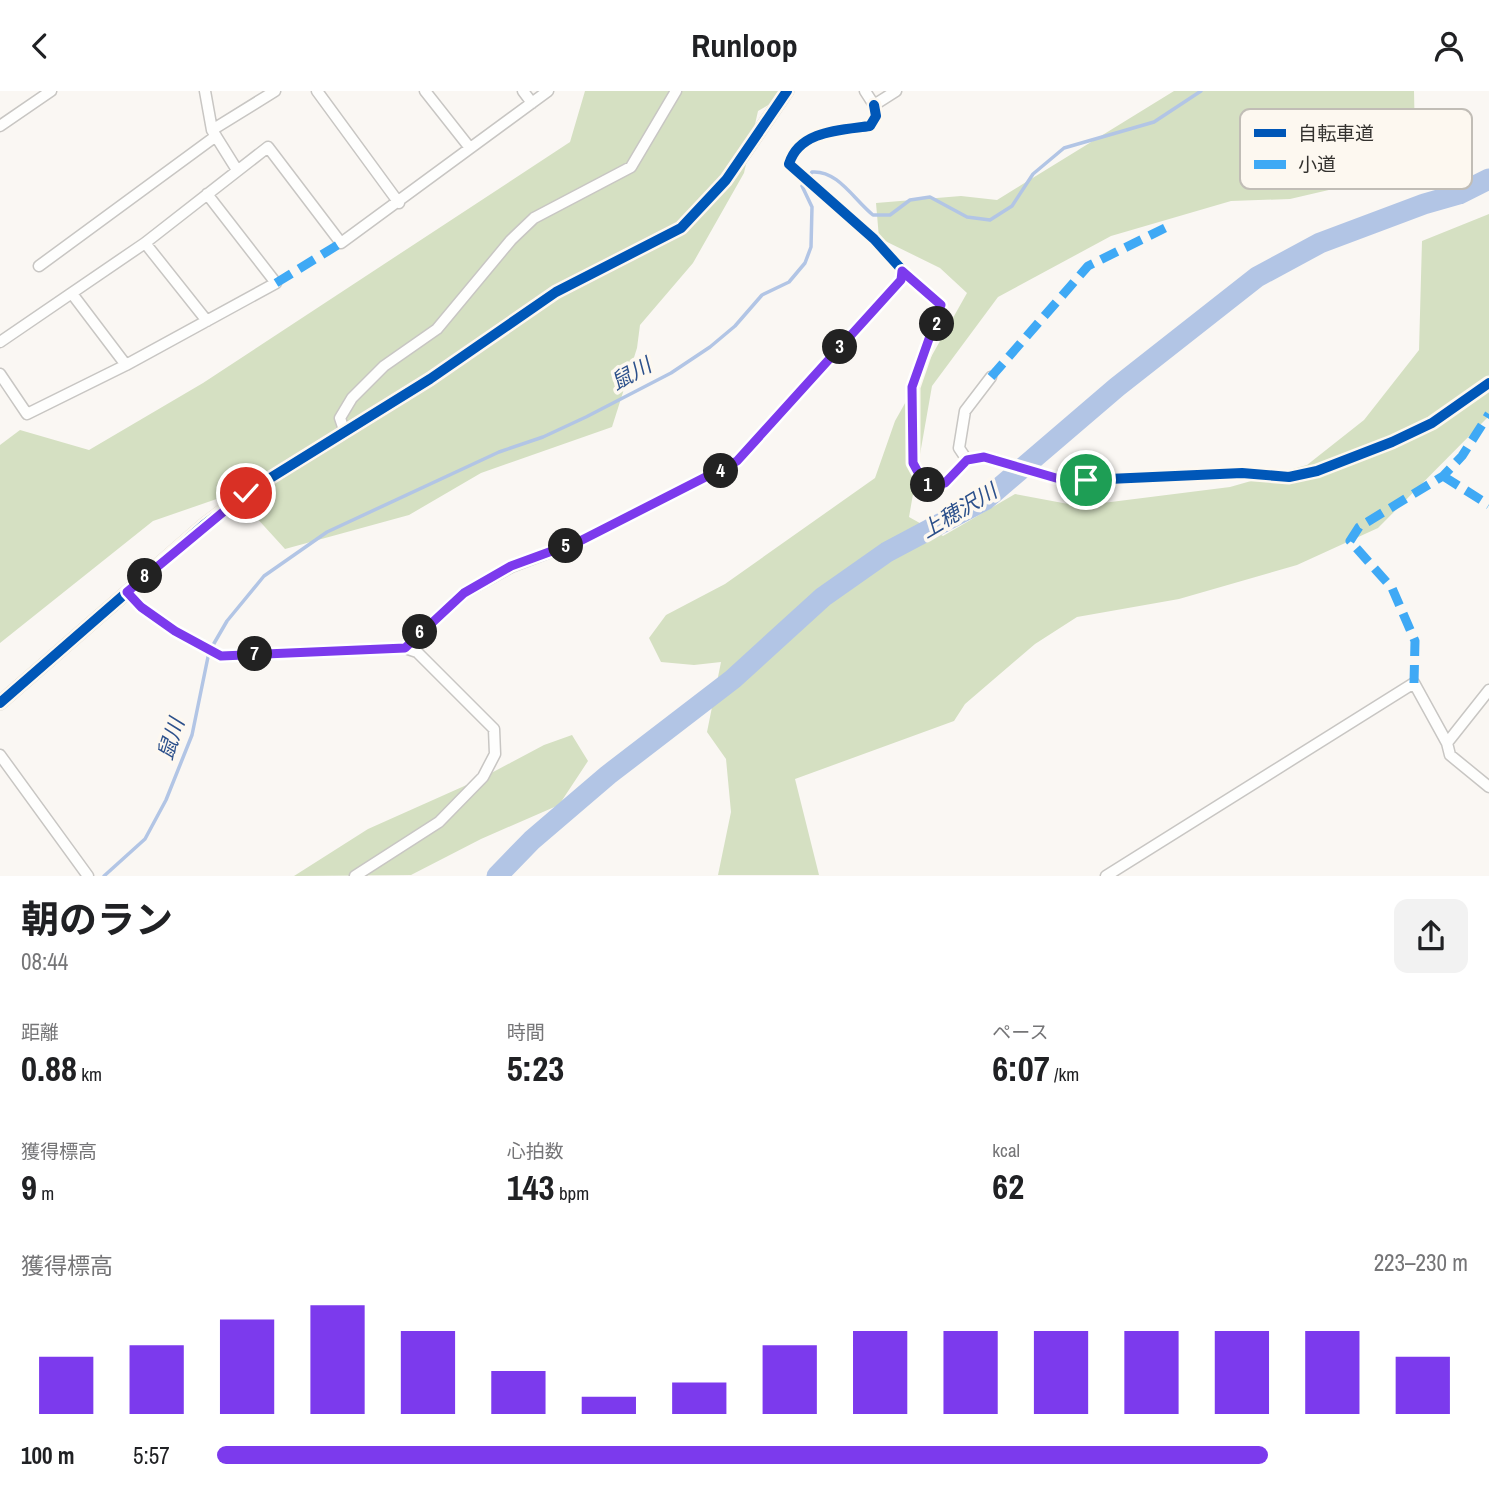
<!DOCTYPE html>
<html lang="ja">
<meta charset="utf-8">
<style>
body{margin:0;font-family:"Archivo Narrow","Noto Sans JP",sans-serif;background:#f2f2f2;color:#202124;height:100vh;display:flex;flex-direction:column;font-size:26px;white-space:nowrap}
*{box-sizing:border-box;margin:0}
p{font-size:23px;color:#757577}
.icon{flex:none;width:38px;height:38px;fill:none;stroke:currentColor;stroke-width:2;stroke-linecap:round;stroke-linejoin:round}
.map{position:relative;height:785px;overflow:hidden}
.side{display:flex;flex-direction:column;background:#fff;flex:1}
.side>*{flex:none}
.pin{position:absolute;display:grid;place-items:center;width:60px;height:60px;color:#fff;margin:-30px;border:4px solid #fff;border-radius:50%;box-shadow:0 2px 7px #0007}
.km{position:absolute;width:35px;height:35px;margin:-18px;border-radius:50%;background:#222;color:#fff;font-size:19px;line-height:35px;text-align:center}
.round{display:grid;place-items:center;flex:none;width:74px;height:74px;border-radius:14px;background:#f2f2f2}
.head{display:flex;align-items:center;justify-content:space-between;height:119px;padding:0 21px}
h1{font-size:38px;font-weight:700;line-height:52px}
.stats{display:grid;grid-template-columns:repeat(3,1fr);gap:10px;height:119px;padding:7px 21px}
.stats div{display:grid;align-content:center}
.stats b{font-size:35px;font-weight:700}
.stats small{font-size:19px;font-weight:400}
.stats p{font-size:19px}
.chart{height:196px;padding:14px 21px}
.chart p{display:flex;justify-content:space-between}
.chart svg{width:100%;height:126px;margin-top:7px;stroke:#7c3aed;stroke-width:6}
ul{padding:0 21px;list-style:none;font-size:23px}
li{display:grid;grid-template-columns:112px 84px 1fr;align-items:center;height:52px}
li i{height:18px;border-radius:9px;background:#7c3aed}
header{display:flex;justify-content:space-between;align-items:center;height:91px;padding:0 21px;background:#fff;font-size:32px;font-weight:700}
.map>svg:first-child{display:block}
.forest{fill:#d5e0c2}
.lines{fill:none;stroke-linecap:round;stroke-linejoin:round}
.stream{stroke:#b2c5e5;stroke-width:3.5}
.river{stroke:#b2c5e5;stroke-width:21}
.minor-casing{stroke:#c8c6c3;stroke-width:13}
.tertiary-casing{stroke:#c8c6c3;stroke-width:15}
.minor{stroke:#fefefd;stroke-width:10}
.tertiary{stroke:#fefefd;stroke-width:12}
.quiet{stroke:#3fa9f5;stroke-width:9;stroke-dasharray:18 9;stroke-linecap:butt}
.cycleway-casing{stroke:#fdf8f0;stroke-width:15}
.cycleway{stroke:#0057b8;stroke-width:10}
.route-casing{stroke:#fff;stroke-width:14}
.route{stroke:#7c3aed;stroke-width:9}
.labels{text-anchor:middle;stroke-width:7;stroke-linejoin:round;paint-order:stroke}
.water-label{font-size:21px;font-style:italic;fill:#2c508b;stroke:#fdf8f0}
.key{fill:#fdf8f0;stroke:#c1bdb6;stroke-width:2}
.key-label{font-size:19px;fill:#34322f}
</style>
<header><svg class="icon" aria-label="back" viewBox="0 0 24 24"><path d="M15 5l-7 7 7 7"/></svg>Runloop<svg class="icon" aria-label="person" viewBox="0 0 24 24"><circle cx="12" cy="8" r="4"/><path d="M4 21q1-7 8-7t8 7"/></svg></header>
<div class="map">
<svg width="1489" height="785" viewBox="0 0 1489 785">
<rect width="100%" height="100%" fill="#faf7f3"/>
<path class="forest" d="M585,0H792L758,20L744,82L693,172L640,234L637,257L612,336L481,382L409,424L285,458L234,402L153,430L0,552V354L20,339L89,359L203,292L570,51Z
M1174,0H1414L1415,49L1346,95L1290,108L1231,110L1111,145L998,206L932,295L909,426L943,445L1015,403L1079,415L1230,396L1307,374L1364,329L1419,259L1422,150L1489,123V325L1378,437L1297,474L1179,508L1077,526L1035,553L965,613L954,630L795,688L819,784H718L731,721L726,668L707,641L721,571L694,574L661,571L649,547L666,524L725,493L875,387L895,330L967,202L940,177L879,147L876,112L961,105L997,109Z
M572,644L588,670L559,714L481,748L411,784L294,785L368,738L480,688L544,654Z"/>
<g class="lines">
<path class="stream" d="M104,785L145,748L166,709L192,644L209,561L227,530L264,485L327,441L499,361L543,346L586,326L671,282L710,256L735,235L762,204L789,191L805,172L811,156L812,116L802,95L812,81C838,79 854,109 873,124H890L910,109L930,106L967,126L990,129L1012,115L1033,83L1064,57L1154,31L1201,0"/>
<path class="river" d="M497,785L532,749L608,684L733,588L823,506L887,461L985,409L1117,296L1257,186L1320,152L1424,113L1459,103L1489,88"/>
<g class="minor-casing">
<path id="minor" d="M205,0L212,39L237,79
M317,0L399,112
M425,0L470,57
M523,0L532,12
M865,0L874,14L896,0
M874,14L876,25L870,35C842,39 799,39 789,73L874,148L913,191L941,214L913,296V372L925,394L945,392L967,369L984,366L1056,387L1086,389L1242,382L1289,386L1317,380L1392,351L1432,332L1489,292
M0,35L51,0
M212,39L275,0
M145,152L207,230
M39,175L216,45
M0,251L145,152L268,56L341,152L548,0
M126,274L276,192L207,103
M0,283L27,323L126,274L73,204
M345,342L340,327L352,307L384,275L437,238L511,149L534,127L631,76L676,0
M967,369L959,357L965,320L991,286
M127,501L141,516L175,540L221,565L405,557L417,561L494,638L495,663L483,686L439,731L355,785
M405,557L464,502L511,476L582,449L737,370L901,189L902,180
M1447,652L1489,599
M0,664L88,785
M1106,785L1414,592L1447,652L1450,664L1489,696"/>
</g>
<g class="tertiary-casing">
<path id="tertiary" d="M0,612L204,434L246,402L430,288L556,201L681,137L726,89L787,0"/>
</g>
<use href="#minor" class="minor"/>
<use href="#tertiary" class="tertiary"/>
<path class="quiet" d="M276,192L341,152
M991,286L1088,175L1165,137
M1443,385L1489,414
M1414,592L1415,550L1392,497L1350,450L1359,436L1443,385L1462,365L1489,323"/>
<g class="cycleway-casing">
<path id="cycleway" d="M874,14L876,25L870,35C842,39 799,39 789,73L874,148L913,191L941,214L913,296V372L925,394L945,392L967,369L984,366L1056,387L1086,389L1242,382L1289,386L1317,380L1392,351L1432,332L1489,292
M0,612L204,434L246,402L430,288L556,201L681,137L726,89L787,0"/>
</g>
<use href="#cycleway" class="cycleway"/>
</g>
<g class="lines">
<g class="route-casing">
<path id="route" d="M246,402L127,501L141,516L175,540L221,565L405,557L464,502L511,475L582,449L737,370L901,189L902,180L941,214L912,296L913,372L925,394L945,392L967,369L984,366L1056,387L1086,389"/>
</g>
<use href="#route" class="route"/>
</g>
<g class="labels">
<g class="water-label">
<text transform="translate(631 283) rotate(-29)" y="7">鼠川</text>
<text transform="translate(959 420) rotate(-31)" y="7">上穂沢川</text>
<text transform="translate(171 648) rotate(-72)" y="7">鼠川</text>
</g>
</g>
<rect x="1240" y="18" width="232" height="80" rx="10" class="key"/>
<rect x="1254" y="38" width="32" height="8" fill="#0057b8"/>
<rect x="1254" y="69" width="32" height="9" fill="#3fa9f5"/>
<g class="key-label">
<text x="1298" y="49">自転車道</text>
<text x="1298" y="80">小道</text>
</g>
</svg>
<div class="pin" style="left:1086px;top:389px;background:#1e9e55"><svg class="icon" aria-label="arrive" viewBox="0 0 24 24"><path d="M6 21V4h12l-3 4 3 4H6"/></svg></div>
<div class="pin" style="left:246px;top:402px;background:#d93025"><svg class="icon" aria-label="check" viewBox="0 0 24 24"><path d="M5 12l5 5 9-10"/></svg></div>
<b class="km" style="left:928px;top:394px">1</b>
<b class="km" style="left:937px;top:233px">2</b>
<b class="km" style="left:840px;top:256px">3</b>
<b class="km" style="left:721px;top:380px">4</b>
<b class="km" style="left:566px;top:455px">5</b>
<b class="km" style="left:420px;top:541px">6</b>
<b class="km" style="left:255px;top:563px">7</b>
<b class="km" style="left:145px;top:485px">8</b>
</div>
<section class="side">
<div class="head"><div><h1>朝のラン</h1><p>08:44</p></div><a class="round"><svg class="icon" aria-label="share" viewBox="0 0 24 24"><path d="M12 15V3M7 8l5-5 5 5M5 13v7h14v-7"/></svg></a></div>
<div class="stats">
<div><p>距離</p><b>0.88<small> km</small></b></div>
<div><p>時間</p><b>5:23</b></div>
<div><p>ペース</p><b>6:07<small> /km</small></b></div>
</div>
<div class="stats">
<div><p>獲得標高</p><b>9<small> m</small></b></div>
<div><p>心拍数</p><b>143<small> bpm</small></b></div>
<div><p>kcal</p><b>62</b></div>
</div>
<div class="chart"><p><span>獲得標高</span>223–230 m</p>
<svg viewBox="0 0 160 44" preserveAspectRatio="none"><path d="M5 44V24M15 44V20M25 44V11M35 44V6M45 44V15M55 44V29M65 44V38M75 44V33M85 44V20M95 44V15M105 44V15M115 44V15M125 44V15M135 44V15M145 44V15M155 44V24"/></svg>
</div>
<ul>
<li><b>100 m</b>5:57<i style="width:84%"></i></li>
</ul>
</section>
